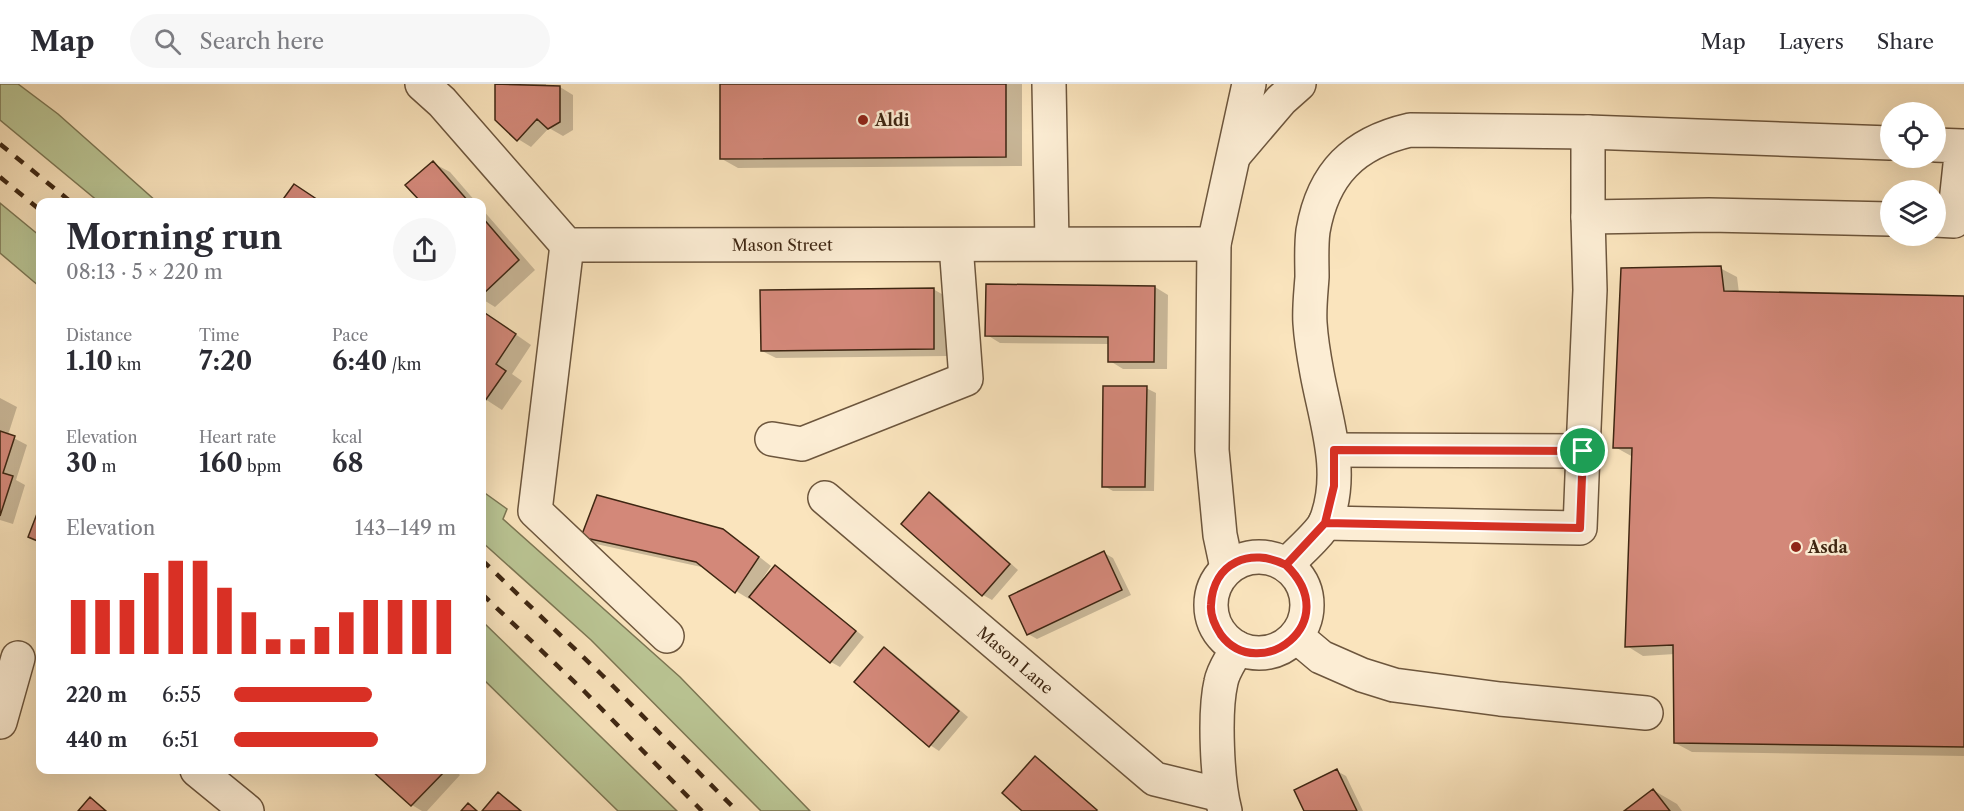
<!DOCTYPE html>
<meta charset="utf-8">
<style>
body{margin:0;font-family:"Libre Caslon Text",serif;background:#f7f7f7;color:#2b2b33;height:100vh;display:flex;flex-direction:column;font-size:22px;white-space:nowrap}
*{box-sizing:border-box;margin:0}
p{font-size:20px;color:#7c7c81}
.icon{flex:none;width:33px;height:33px;fill:none;stroke:currentColor;stroke-width:2;stroke-linecap:round;stroke-linejoin:round}
.map{position:relative;flex:1;overflow:hidden}
.drawer{position:absolute;left:36px;top:114px;width:450px;height:576px;display:flex;flex-direction:column;background:#fff;border-radius:12px;box-shadow:0 6px 24px #0002}
.drawer>*{flex:none}
.tools{position:absolute;left:1880px;top:18px;display:grid;gap:12px}
.tools a{display:grid;place-items:center;width:66px;height:66px;border-radius:50%;background:#fff;box-shadow:0 6px 24px #0002;font-size:30px}
.pin{position:absolute;display:grid;place-items:center;width:51px;height:51px;color:#fff;margin:-26px;border:3px solid #fff;border-radius:50%;box-shadow:0 2px 6px #0007}
.round{display:grid;place-items:center;flex:none;width:63px;height:63px;border-radius:32px;background:#f7f7f7}
.overview{display:flex;align-items:center;justify-content:space-between;height:102px;padding:0 30px}
h1{font-size:33px;font-weight:700;line-height:45px}
.figures{display:grid;grid-template-columns:repeat(3,1fr);gap:9px;height:102px;padding:6px 30px}
.figures div{display:grid;align-content:center}
.figures b{font-size:26px;font-weight:700}
.figures small{font-size:16px;font-weight:400}
.figures p{font-size:16px}
.chart{height:168px;padding:12px 30px}
.chart p{display:flex;justify-content:space-between}
.chart svg{width:100%;height:108px;margin-top:6px;stroke:#d93025;stroke-width:6}
ul{padding:0 30px;list-style:none;font-size:20px}
li{display:grid;grid-template-columns:96px 72px 1fr;align-items:center;height:45px}
li i{height:15px;border-radius:8px;background:#d93025}
header{display:flex;align-items:center;gap:36px;box-sizing:border-box;height:84px;padding:0 30px;background:#fff;border-bottom:2px solid #e1e1e2}
header strong{font-size:28px}
nav{display:flex;gap:33px;margin-inline-start:auto;font-size:21px}
.search{width:420px;height:54px;background:#f7f7f7;display:flex;align-items:center;gap:15px;box-sizing:border-box;padding:0 21px;border-radius:33px;color:#7c7c81;font-size:22px}
.map>svg:first-child{display:block}
.green{fill:#bac594;stroke:#7c7653;stroke-width:1.5}
.shadow{fill:#0003}
.building{fill:#d38879;stroke:#3e2612;stroke-width:1.5}
.lines{fill:none;stroke-linecap:round;stroke-linejoin:round}
.minor-casing{stroke:#6d563d;stroke-width:36}
.minor{stroke:#fcedd4;stroke-width:33}
.rail{stroke:#3e2612;stroke-width:4.5;stroke-dasharray:10 10;stroke-linecap:butt}
.route-casing{stroke:#fff;stroke-width:12}
.route{stroke:#d93025;stroke-width:8}
.poi-dot{fill:#8f2418;stroke:#fcedd4;stroke-width:2}
.labels{text-anchor:middle;stroke-width:5;stroke-linejoin:round;paint-order:stroke}
.poi-label{font-size:16px;font-weight:bold;fill:#3e2612;stroke:#fcedd4;text-anchor:start}
.street-label{font-size:16px;fill:#3e2612;stroke:#fcedd4}
</style>
<header>
<strong>Map</strong>
<div class="search"><svg class="icon" aria-label="search" viewBox="0 0 24 24"><circle cx="10" cy="10" r="6"/><path d="M15 15l6 6"/></svg>Search here</div>
<nav><a>Map</a><a>Layers</a><a>Share</a></nav>
</header>
<div class="map">
<svg width="1964" height="727" viewBox="0 0 1964 727">
<rect width="100%" height="100%" fill="#fae4bd"/>
<filter id="stains"><feTurbulence type="fractalNoise" baseFrequency=".00333" numOctaves="4"/><feColorMatrix values="0 0 0 0 .2 0 0 0 0 .09 0 0 0 0 .02 0 0 0 .5 -.17"/></filter>
<radialGradient id="worn" r=".72"><stop offset=".6" stop-color="#630" stop-opacity="0"/><stop offset="1" stop-color="#630" stop-opacity=".3"/></radialGradient>
<path class="green" d="M0,0H18L58,30L157,118H99L0,36Z
M0,119L40,152V203L0,169Z
M482,407L507,425L503,435L680,593L810,727H761L591,556L482,458Z
M482,537L677,727H618L482,594Z"/>
<path class="shadow" d="M496,0H546V3H560L573,11V46L563,52L549,44L531,63L518,55L496,35Z
M721,0H1022V82L738,84L722,75Z
M433,79L450,88L476,118H423L407,101Z
M294,102L311,111L321,118H283Z
M482,125L535,186L495,223L482,215Z
M1720,184L1737,193L1739,209L1964,214V672L1692,668L1675,659V570L1643,572L1627,562L1633,373L1615,363Z
M987,202L1155,203L1168,211L1167,285H1123L1110,277V260L1000,259L987,251Z
M933,205L947,213V272L776,274L762,267Z
M482,227L531,261L512,290L522,297L502,326L482,313Z
M1146,304L1156,309L1154,407H1113L1104,402Z
M0,314L17,323L8,351L27,361L16,396L25,401L13,440L0,436Z
M930,410L939,415L1018,486L992,516L983,511Z
M722,447L736,455L771,482L761,497L763,499L776,483L785,488L864,553L840,583L831,578L751,512L749,515L736,507L706,484L596,460L583,453Z
M1104,469L1113,474L1131,511L1037,555L1028,550Z
M885,564L894,570L968,633L939,667L930,661Z
M1035,674L1044,679L1099,727H1024Z
M374,686H454L460,691L427,727H422L412,721Z
M1337,687L1346,692L1363,727H1305Z
M1653,706L1677,720L1682,727H1626Z"/>
<path class="building" d="M495,0L560,2V38L548,45L537,35L517,57L495,36Z
M720,0H1006V73L720,75Z
M433,77L469,118H421L405,101Z
M294,100L321,118H281Z
M482,133L519,176L482,211Z
M1721,182L1724,207L1964,212V663L1674,659L1673,561L1625,563L1632,364H1613L1621,184Z
M986,200L1155,202L1154,278H1108V253L985,252Z
M934,204V265L761,267L760,206Z
M482,227L516,250L496,280L506,287L485,317L482,315Z
M1103,302H1147L1145,403H1102Z
M0,347L15,352L3,389L13,392L0,432Z
M929,408L1010,480L982,512L901,440Z
M597,411L723,445L759,473L735,509L696,478L581,453Z
M40,422V458L28,453Z
M1104,467L1122,506L1027,551L1009,512Z
M775,481L856,547L830,579L749,513Z
M884,563L959,627L929,663L854,598Z
M1035,672L1097,726L1096,727H1022L1002,709Z
M1337,685L1357,727H1304L1294,706Z
M371,686H446L411,722Z
M1653,705L1670,727H1624Z
M498,708L521,727H482Z
M90,713L106,727H78Z
M468,719L477,727H461Z"/>
<g class="lines">
<g class="minor-casing">
<g id="minor">
<path id="s1" d="M422,0L442,18L567,161L1214,160"/>
<path d="M1049,0L1052,159"/>
<path d="M1935,61L1962,62L1954,137L1935,136"/>
<path d="M1235,70L1281,16L1299,0"/>
<path d="M1588,133V48"/>
<path d="M567,161L535,427L667,552"/>
<path d="M772,355L802,360L966,295L956,161"/>
<path d="M1333,366L1583,367L1590,206L1588,133L1709,131L1890,135"/>
<path id="s2" d="M825,414L1155,695L1221,711"/>
<path d="M1325,439L1580,444L1583,367"/>
<circle cx="1259" cy="521" r="48"/>
<path d="M1286,481C1295,472 1322,448 1326,437C1345,388 1326,338 1317,289C1314,273 1311,255 1310,239C1309,224 1311,208 1312,193C1312,178 1311,162 1313,147C1323,89 1354,59 1410,46L1588,48L1890,59"/>
<path d="M1227,484L1220,451L1212,366L1214,160L1249,0"/>
<path d="M1296,552L1321,573L1362,591L1394,601L1500,615L1646,629"/>
<path d="M0,638L18,574"/>
<path d="M197,686L247,727"/>
<path d="M1225,727C1217,697 1214,628 1221,598C1223,586 1232,575 1237,564"/>
</g>
</g>
<use href="#minor" class="minor"/>
<path class="rail" d="M0,60L71,118
M0,93L40,126
M482,476L602,591L737,727
M482,510L584,607L702,727"/>
</g>
<g class="lines">
<g class="route-casing">
<path id="route" d="M1583,367L1334,366V402L1325,439L1286,481C1346,539 1259,601 1221,551C1215,542 1210,532 1211,521C1213,478 1251,463 1286,481L1325,439L1580,444L1583,367"/>
</g>
<use href="#route" class="route"/>
</g>
<g class="poi-dot">
<circle cx="863" cy="36" r="6"/>
<circle cx="1796" cy="463" r="6"/>
</g>
<g class="labels">
<g class="poi-label">
<text x="875" y="42">Aldi</text>
<text x="1808" y="469">Asda</text>
</g>
<g class="street-label">
<text dy="6" stroke="none"><textPath href="#s1" startOffset="432">Mason Street</textPath></text>
<text dy="6" stroke="none"><textPath href="#s2" startOffset="250">Mason Lane</textPath></text>
</g>
</g>
<rect width="100%" height="100%" filter="url(#stains)"/>
<rect width="100%" height="100%" fill="url(#worn)"/>
</svg>
<div class="tools">
<a><svg class="icon" aria-label="locate" viewBox="0 0 24 24"><circle cx="12" cy="12" r="6"/><path d="M12 2v4M12 18v4M2 12h4M18 12h4"/></svg></a>
<a><svg class="icon" aria-label="layers" viewBox="0 0 24 24"><path d="M12 4l9 5-9 5-9-5zM3 14l9 5 9-5"/></svg></a>
</div>
<div class="pin" style="left:1583px;top:367px;background:#1e9e55"><svg class="icon" aria-label="arrive" viewBox="0 0 24 24"><path d="M6 21V4h12l-3 4 3 4H6"/></svg></div>
<section class="drawer">
<div class="overview"><div><h1>Morning run</h1><p>08:13 · 5 × 220 m</p></div><a class="round"><svg class="icon" aria-label="share" viewBox="0 0 24 24"><path d="M12 15V3M7 8l5-5 5 5M5 13v7h14v-7"/></svg></a></div>
<div class="figures">
<div><p>Distance</p><b>1.10<small> km</small></b></div>
<div><p>Time</p><b>7:20</b></div>
<div><p>Pace</p><b>6:40<small> /km</small></b></div>
</div>
<div class="figures">
<div><p>Elevation</p><b>30<small> m</small></b></div>
<div><p>Heart rate</p><b>160<small> bpm</small></b></div>
<div><p>kcal</p><b>68</b></div>
</div>
<div class="chart"><p><span>Elevation</span>143–149 m</p>
<svg viewBox="0 0 160 44" preserveAspectRatio="none"><path d="M5 44V22M15 44V22M25 44V22M35 44V11M45 44V6M55 44V6M65 44V17M75 44V27M85 44V38M95 44V38M105 44V33M115 44V27M125 44V22M135 44V22M145 44V22M155 44V22"/></svg>
</div>
<ul>
<li><b>220 m</b>6:55<i style="width:62%"></i></li>
<li><b>440 m</b>6:51<i style="width:65%"></i></li>
</ul>
</section>
</div>
